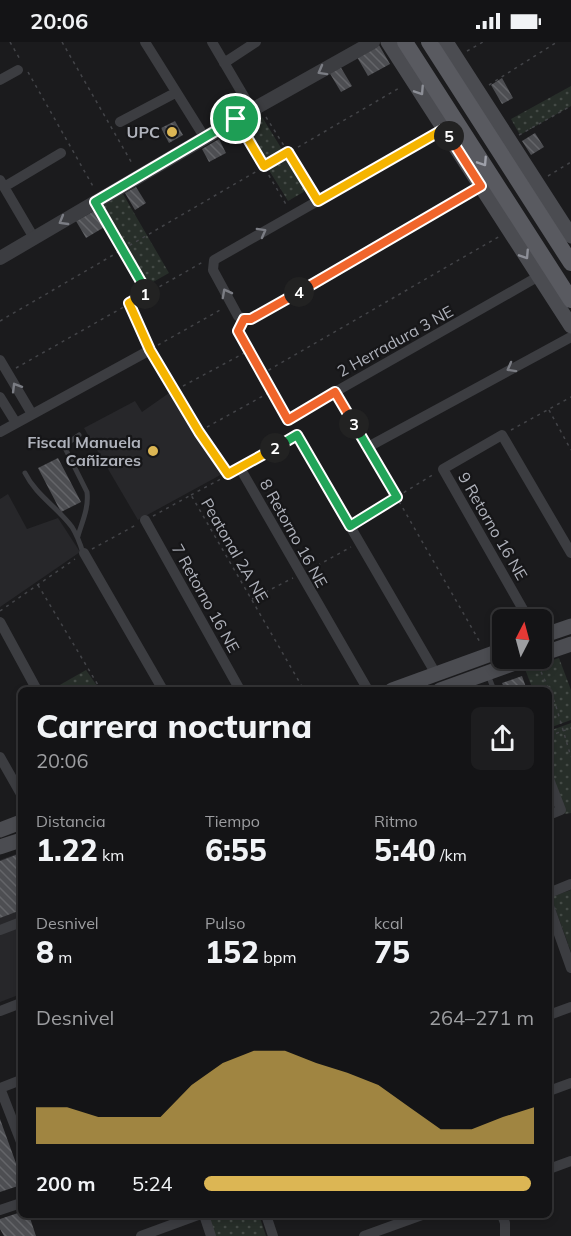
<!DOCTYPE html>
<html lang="es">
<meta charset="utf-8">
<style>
body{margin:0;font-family:Mulish,sans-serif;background:#1d1d1f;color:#f1f3f6;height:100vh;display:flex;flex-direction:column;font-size:22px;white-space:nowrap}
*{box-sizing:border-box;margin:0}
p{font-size:20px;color:#9d9ea1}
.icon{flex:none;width:33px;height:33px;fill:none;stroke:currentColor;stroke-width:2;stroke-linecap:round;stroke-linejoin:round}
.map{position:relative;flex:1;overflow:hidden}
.sheet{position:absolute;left:18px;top:645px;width:534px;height:531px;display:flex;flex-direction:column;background:#141416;border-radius:9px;box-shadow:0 3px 9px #0003,0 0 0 2px #333335}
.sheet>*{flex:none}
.needle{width:39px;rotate:6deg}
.buttons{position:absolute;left:492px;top:567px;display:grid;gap:12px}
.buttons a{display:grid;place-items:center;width:60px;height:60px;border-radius:9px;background:#141416;box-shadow:0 3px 9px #0003,0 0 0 2px #333335;font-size:30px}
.pin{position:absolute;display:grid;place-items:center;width:51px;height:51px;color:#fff;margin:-26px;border:3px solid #fff;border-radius:50%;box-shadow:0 2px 6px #0007}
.km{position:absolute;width:30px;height:30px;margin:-15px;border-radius:50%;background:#222;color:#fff;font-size:16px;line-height:30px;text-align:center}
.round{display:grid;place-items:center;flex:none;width:63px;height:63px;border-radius:9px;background:#1d1d1f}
.overview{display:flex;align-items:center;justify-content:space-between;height:102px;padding:0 18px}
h1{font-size:33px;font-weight:800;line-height:45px}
.stats{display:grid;grid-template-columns:repeat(3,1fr);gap:9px;height:102px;padding:6px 18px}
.stats div{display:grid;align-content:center}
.stats b{font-size:30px;font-weight:800}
.stats small{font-size:16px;font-weight:400}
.stats p{font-size:16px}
.chart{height:168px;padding:12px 18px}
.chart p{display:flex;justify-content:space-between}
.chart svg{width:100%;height:108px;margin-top:6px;fill:#dcb654;opacity:.7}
ul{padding:0 18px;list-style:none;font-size:20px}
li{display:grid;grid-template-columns:96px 72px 1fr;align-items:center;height:45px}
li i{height:15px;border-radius:8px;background:#dcb654}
.status{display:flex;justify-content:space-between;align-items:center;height:42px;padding:0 30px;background:#141416;direction:ltr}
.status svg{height:16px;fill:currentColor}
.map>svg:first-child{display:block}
.built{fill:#27272a}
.park{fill:url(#park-dots)}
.building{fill:url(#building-back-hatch)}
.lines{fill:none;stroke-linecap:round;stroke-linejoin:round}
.path{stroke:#434448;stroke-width:1.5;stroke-dasharray:3 4.5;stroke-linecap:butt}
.service{stroke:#3c3d41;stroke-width:5}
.minor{stroke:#3c3d41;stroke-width:10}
.tertiary{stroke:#3c3d41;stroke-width:14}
.secondary{stroke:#4b4c51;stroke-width:15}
.primary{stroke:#595a60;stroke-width:16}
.oneway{stroke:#7b7d84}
.oneway2{stroke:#8c8e96}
.oneway3{stroke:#9ea0a9}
.split-1-casing{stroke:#fff;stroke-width:12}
.split-2-casing{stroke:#fff;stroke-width:12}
.split-3-casing{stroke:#fff;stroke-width:12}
.split-4-casing{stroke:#fff;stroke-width:12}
.split-5-casing{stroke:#fff;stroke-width:12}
.split-6-casing{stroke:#fff;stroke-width:12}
.split-1{stroke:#22a559;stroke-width:8}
.split-2{stroke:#f5b400;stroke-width:8}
.split-3{stroke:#22a559;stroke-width:8}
.split-4{stroke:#f0652b;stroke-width:8}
.split-5{stroke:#f0652b;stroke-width:8}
.split-6{stroke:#f5b400;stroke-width:8}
.poi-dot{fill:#dcb654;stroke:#161618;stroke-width:2}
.labels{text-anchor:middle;stroke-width:4.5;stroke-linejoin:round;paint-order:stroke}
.poi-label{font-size:16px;font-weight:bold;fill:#afb2bb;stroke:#161618;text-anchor:end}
.street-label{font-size:16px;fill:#afb2bb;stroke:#161618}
</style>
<div class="status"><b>20:06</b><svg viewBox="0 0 49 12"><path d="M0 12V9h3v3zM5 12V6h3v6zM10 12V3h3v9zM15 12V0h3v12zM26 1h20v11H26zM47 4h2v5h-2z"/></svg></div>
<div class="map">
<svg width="571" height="1194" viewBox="0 0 571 1194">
<defs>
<pattern id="park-dots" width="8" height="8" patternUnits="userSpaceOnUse" patternTransform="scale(1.5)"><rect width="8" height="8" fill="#272e29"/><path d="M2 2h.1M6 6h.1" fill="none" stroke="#444a46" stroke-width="1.8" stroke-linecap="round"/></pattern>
<pattern id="building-back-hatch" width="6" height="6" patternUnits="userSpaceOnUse" patternTransform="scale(1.5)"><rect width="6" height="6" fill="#4d4e52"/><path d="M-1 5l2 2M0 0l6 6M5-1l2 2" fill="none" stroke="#646569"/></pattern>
</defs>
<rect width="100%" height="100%" fill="#1b1b1d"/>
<path class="built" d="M169,351L224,431L138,478L84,386L135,359L142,370Z
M8,452L27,487L58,476L80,510L0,565V457Z
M21,810V952L0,960V818Z"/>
<path class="park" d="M571,44V64L520,93L511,77Z
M259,70L307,148L288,159L240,81Z
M123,152L169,231L146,244L99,165Z
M559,616L571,648V678L549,686V648H533L525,627Z
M86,628L100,648H51Z
M571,681V771L565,772L549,728V689Z
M571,848V910L551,855Z
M259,1173L266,1194H215L208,1174Z"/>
<path class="building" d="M379,3L390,22L368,34L357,15Z
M340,24L352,44L341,50L329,30Z
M502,36L513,56L502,62L491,43Z
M175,79L183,93L169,101L161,86Z
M535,91L544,105L531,113L522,99Z
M219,97L226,111L209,120L202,107Z
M136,145L146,161L135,168L125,151Z
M96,168L106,184L86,196L76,179Z
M58,416L81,460L61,470L38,426Z
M522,634L527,648H505L502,641Z
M21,811V868L0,876V819Z
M0,1077L21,1135V1143L0,1150Z
M21,1170V1173H29L36,1194H4L0,1187V1177Z"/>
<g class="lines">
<path class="path" d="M10,0L21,19
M62,0L133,123
M467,9L483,0
M28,30L94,146
M489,43L557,0
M266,75L313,150
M242,88L287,164
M519,93L571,64
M548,134L571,120
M101,171L146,250
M130,262L146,298
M0,279L401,45
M239,287L238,289L292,384
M158,303L222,267
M16,326L203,220
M262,332L500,194
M183,344L248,309
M549,368L571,408
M290,377L327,355
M207,385L272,349
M511,388L571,355
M205,398L228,432
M373,414L481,602
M191,453L232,431
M153,474L191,453L304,648
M359,478L434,432
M92,507L136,483
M311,527L351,505
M38,543L101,648
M252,557L293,536
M0,569L75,517
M538,623L555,661L571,715
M549,694L571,686"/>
<path class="service" d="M25,431C36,453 57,465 72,485C77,493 80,501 83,511
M78,494C82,480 89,466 87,450L65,406V403L79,393
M488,633L494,648"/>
<path class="minor" d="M145,0L205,96
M212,0L252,68
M224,21L256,0
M0,38L18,28
M120,80L175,51
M444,87L214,218L213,228L238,274L244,277H251L481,144
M0,138L34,196
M4,145L61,111
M539,234L335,350L368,405L571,295
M0,318L32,372
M0,355L16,381
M0,390L150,308L199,390
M145,478L240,648
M84,511L163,648
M529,578L443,427L502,393L571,511
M0,580L37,648
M368,648L240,426L297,393L436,632
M0,715L21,752
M549,737L561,768L549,773
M549,851L571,842
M549,864L571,926
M0,888L21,880
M0,969L21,961
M549,973L571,965
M0,1046L21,1100
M0,1046L21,1038
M549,1049L571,1041
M549,1127L571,1119
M0,1168L21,1161
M204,1173L211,1194
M266,1173L273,1194
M502,1173L505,1181V1194
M141,1194L198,1173
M364,1194L422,1173"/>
<path class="tertiary" d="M0,216L259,64L373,0"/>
<path class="secondary" d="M388,0L571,284
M446,0L571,194
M542,594L571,584
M542,612L571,602
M392,648L502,608
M440,648L529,616
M0,788L21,780
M0,805L21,798"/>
<path class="primary" d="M405,0L571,258
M429,0L571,221"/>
</g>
<defs><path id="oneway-chevron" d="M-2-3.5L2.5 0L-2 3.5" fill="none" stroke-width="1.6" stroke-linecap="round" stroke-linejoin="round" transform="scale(1.5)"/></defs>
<g class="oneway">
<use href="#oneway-chevron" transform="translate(322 29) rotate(151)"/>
<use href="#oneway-chevron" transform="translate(63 179) rotate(150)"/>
<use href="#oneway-chevron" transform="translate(262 190) rotate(-29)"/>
<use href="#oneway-chevron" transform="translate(226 251) rotate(-118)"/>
<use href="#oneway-chevron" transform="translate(511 326) rotate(151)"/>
<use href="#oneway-chevron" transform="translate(16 345) rotate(-121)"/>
</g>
<g class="oneway2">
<use href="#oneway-chevron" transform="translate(420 49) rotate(57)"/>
<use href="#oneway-chevron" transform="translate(525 213) rotate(57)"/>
</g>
<use class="oneway3" href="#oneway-chevron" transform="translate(483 120) rotate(57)"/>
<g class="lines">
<g class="split-1-casing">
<path id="split-1" d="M145,252L147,250L95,160L236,77"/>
</g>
<g class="split-2-casing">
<path id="split-2" d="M145,252L129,261L150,308L199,390L228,432L275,406"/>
</g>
<g class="split-3-casing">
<path id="split-3" d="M275,406L297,393L350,484L397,455L354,382"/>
</g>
<g class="split-4-casing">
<path id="split-4" d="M299,250L251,277H244L238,289L288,378L335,350L354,382"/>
</g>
<g class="split-5-casing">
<path id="split-5" d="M299,250L481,144L449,94"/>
</g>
<g class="split-6-casing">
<path id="split-6" d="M236,77L264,124L288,110L318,159L444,87L449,94"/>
</g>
<use href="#split-1" class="split-1"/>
<use href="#split-2" class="split-2"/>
<use href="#split-3" class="split-3"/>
<use href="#split-4" class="split-4"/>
<use href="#split-5" class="split-5"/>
<use href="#split-6" class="split-6"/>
</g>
<g class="poi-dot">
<circle cx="172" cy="90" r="6"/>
<circle cx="153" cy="409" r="6"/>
</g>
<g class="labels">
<g class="poi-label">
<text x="160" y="96">UPC</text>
<text x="141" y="406">Fiscal Manuela<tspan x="141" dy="18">Cañizares</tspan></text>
</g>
<g class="street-label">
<text transform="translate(395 299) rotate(-29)" y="6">2 Herradura 3 NE</text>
<text transform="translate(493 484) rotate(60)" y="6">9 Retorno 16 NE</text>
<text transform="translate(294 491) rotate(61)" y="6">8 Retorno 16 NE</text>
<text transform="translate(235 508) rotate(60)" y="6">Peatonal 2A NE</text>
<text transform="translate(206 556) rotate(61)" y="6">7 Retorno 16 NE</text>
</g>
</g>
</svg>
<div class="buttons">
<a><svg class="needle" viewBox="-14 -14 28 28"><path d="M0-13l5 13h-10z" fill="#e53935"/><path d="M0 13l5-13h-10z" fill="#9d9ea1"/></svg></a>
</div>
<div class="pin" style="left:236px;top:77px;background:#1e9e55"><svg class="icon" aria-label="arrive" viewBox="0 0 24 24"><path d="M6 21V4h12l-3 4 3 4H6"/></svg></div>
<b class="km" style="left:145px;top:252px">1</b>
<b class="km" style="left:275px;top:406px">2</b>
<b class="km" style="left:354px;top:382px">3</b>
<b class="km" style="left:299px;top:250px">4</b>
<b class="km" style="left:449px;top:94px">5</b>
<section class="sheet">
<div class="overview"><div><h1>Carrera nocturna</h1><p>20:06</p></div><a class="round"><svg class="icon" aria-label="share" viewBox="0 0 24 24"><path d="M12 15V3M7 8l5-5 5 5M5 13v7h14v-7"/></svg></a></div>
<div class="stats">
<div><p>Distancia</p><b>1.22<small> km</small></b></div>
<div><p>Tiempo</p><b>6:55</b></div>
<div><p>Ritmo</p><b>5:40<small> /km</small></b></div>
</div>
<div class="stats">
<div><p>Desnivel</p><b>8<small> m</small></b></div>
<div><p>Pulso</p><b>152<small> bpm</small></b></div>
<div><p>kcal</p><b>75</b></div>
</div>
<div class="chart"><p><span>Desnivel</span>264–271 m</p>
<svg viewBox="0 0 160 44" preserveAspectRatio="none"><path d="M0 44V29L10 29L20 33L30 33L40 33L50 20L60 11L70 6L80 6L90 11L100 15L110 20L120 29L130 38L140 38L150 33L160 29V44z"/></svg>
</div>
<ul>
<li><b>200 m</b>5:24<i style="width:99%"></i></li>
</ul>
</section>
</div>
